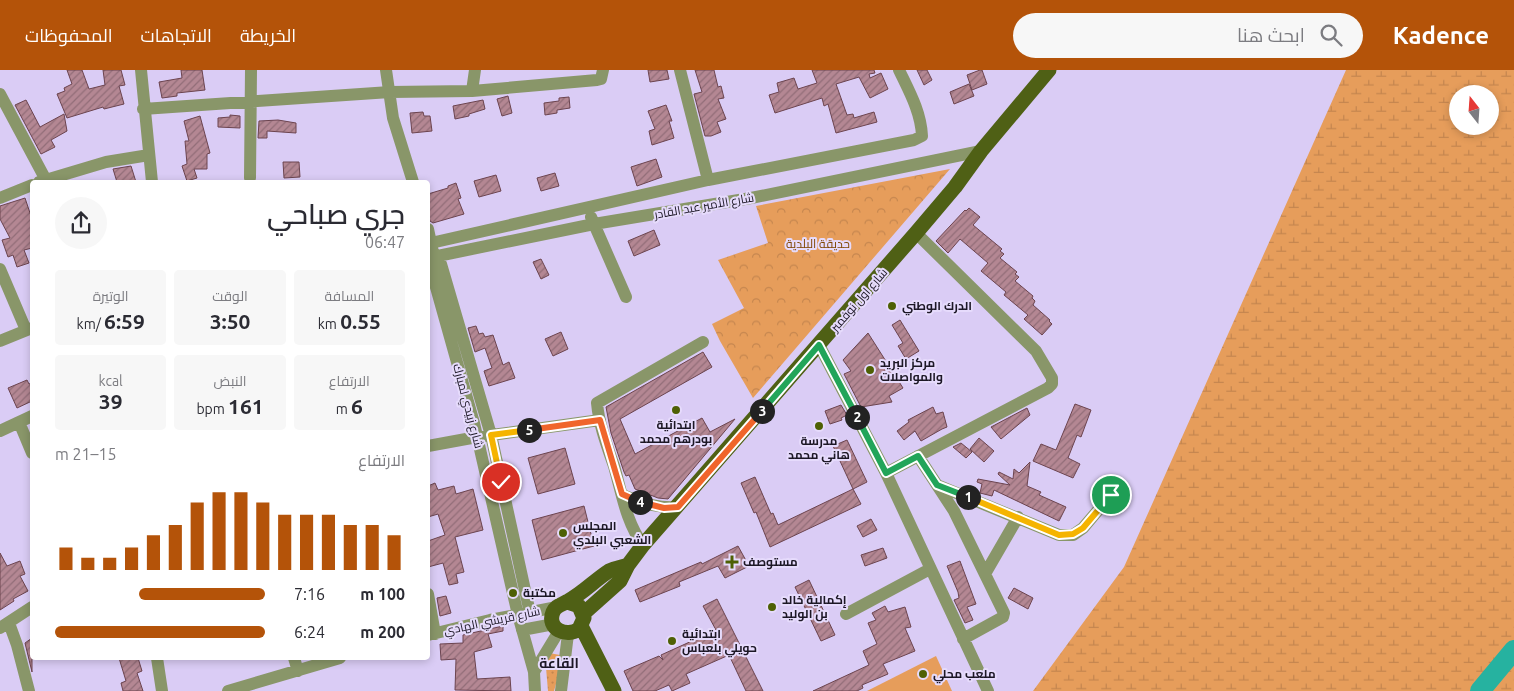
<!DOCTYPE html>
<html lang="ar">
<meta charset="utf-8">
<style>
body{margin:0;font-family:Ubuntu,Cairo,sans-serif;background:#f7f7f7;color:#2b2b33;direction:rtl;height:100vh;display:flex;flex-direction:column;font-size:19px;white-space:nowrap}
*{box-sizing:border-box;margin:0}
p{font-size:16px;color:#7c7c81}
.icon{flex:none;width:28px;height:28px;fill:none;stroke:currentColor;stroke-width:2;stroke-linecap:round;stroke-linejoin:round}
.map{position:relative;flex:1;overflow:hidden;direction:ltr}
.panel{position:absolute;left:30px;top:110px;width:400px;height:480px;display:flex;flex-direction:column;background:#fff;border-radius:5px;box-shadow:0 2px 8px #0003;direction:rtl}
.panel>*{flex:none}
.needle{width:32px;rotate:343deg}
.buttons{position:absolute;left:1449px;top:15px;display:grid;gap:10px}
.buttons a{display:grid;place-items:center;width:50px;height:50px;border-radius:50%;background:#fff;box-shadow:0 2px 8px #0003;font-size:25px}
.pin{position:absolute;display:grid;place-items:center;width:42px;height:42px;color:#fff;margin:-21px;border:2px solid #fff;border-radius:50%;box-shadow:0 1px 5px #0007}
.km{position:absolute;width:25px;height:25px;margin:-12px;border-radius:50%;background:#222;color:#fff;font-size:14px;line-height:25px;text-align:center}
.round{display:grid;place-items:center;flex:none;width:52px;height:52px;border-radius:26px;background:#f7f7f7}
.overview{display:flex;align-items:center;justify-content:space-between;height:85px;padding:0 25px}
h1{font-size:28px;font-weight:600;line-height:38px}
.figures{display:grid;grid-template-columns:repeat(3,1fr);gap:8px;height:85px;padding:5px 25px}
.figures div{display:grid;align-content:center;border-radius:5px;background:#f7f7f7;text-align:center}
.figures b{font-size:21px;font-weight:600}
.figures small{font-size:14px;font-weight:400}
.figures p{font-size:14px}
.chart{height:140px;padding:10px 25px}
.chart p{display:flex;justify-content:space-between}
.chart svg{width:100%;height:90px;margin-top:5px;stroke:#b45309;stroke-width:6}
ul{padding:0 25px;list-style:none;font-size:16px}
li{display:grid;grid-template-columns:80px 60px 1fr;align-items:center;height:38px}
li i{height:12px;border-radius:6px;background:#b45309}
header{display:flex;align-items:center;gap:30px;box-sizing:border-box;height:70px;padding:0 25px;background:#b45309;color:#fff}
header strong{font-size:24px}
nav{display:flex;gap:28px;margin-inline-start:auto;font-size:18px}
.search{width:350px;height:45px;background:#f7f7f7;display:flex;align-items:center;gap:12px;box-sizing:border-box;padding:0 18px;border-radius:28px;color:#7c7c81;font-size:19px}
.map>svg:first-child{display:block}
.grass{fill:url(#grass-dots)}
.wetland{fill:url(#wetland-marsh);fill-rule:evenodd}
.park{fill:url(#park-crowns)}
.garden{fill:#e69d5b}
.lines{fill:none;stroke-linecap:round;stroke-linejoin:round}
.river{stroke:#26b2a0;stroke-width:20}
.building{fill:url(#building-hatch);stroke:#6c444f}
.minor{stroke:#899669;stroke-width:12}
.major{stroke:#4f6015;stroke-width:15}
.split-1-casing{stroke:#fff;stroke-width:10}
.split-2-casing{stroke:#fff;stroke-width:10}
.split-3-casing{stroke:#fff;stroke-width:10}
.split-4-casing{stroke:#fff;stroke-width:10}
.split-5-casing{stroke:#fff;stroke-width:10}
.split-6-casing{stroke:#fff;stroke-width:10}
.split-1{stroke:#f5b400;stroke-width:6}
.split-2{stroke:#22a559;stroke-width:6}
.split-3{stroke:#22a559;stroke-width:6}
.split-4{stroke:#f0652b;stroke-width:6}
.split-5{stroke:#f0652b;stroke-width:6}
.split-6{stroke:#f5b400;stroke-width:6}
.poi-dot{fill:#4e6004;stroke:#e6dbfc;stroke-width:2}
.labels{text-anchor:middle;stroke-width:4;stroke-linejoin:round;paint-order:stroke}
.street-label{font-size:12px;fill:#1c1725;stroke:#e6dbfc}
.park-label{font-size:12px;fill:#7f4600;stroke:#e6dbfc}
.poi-label{font-size:12px;font-weight:bold;fill:#1c1725;stroke:#e6dbfc;text-anchor:start}
.neighbourhood-label{font-size:14px;font-weight:bold;fill:#1c1725;stroke:#e6dbfc}
</style>
<header>
<strong>Kadence</strong>
<div class="search"><svg class="icon" aria-label="search" viewBox="0 0 24 24"><circle cx="10" cy="10" r="6"/><path d="M15 15l6 6"/></svg>ابحث هنا</div>
<nav><a>الخريطة</a><a>الاتجاهات</a><a>المحفوظات</a></nav>
</header>
<div class="map">
<svg width="1514" height="621" viewBox="0 0 1514 621">
<defs>
<pattern id="grass-dots" width="8" height="8" patternUnits="userSpaceOnUse" patternTransform="scale(1.25)"><rect width="8" height="8" fill="#e69d5b"/><path d="M2 2h.1M6 6h.1" fill="none" stroke="#c5864f" stroke-width="1.8" stroke-linecap="round"/></pattern>
<pattern id="wetland-marsh" width="20" height="14" patternUnits="userSpaceOnUse" patternTransform="scale(1.25)"><rect width="20" height="14" fill="#e69d5b"/><path d="M1 5h8M5 5V1M11 12h8M15 12V8" fill="none" stroke="#c5864f"/></pattern>
<pattern id="park-crowns" width="20" height="18" patternUnits="userSpaceOnUse" patternTransform="scale(1.25)"><rect width="20" height="18" fill="#e69d5b"/><path d="M2 6a3 3 0 1 1 6 0M12 15a3 3 0 1 1 6 0" fill="none" stroke="#c5864f"/></pattern>
<pattern id="building-hatch" width="6" height="6" patternUnits="userSpaceOnUse" patternTransform="scale(1.25)"><rect width="6" height="6" fill="#b48793"/><path d="M-1 1l2-2M0 6l6-6M5 7l2-2" fill="none" stroke="#926d78"/></pattern>
</defs>
<rect width="100%" height="100%" fill="#daccf5"/>
<path class="grass" d="M549,583L560,585L563,589L554,621H548L545,586Z"/>
<path class="wetland" d="M1346,0H1514V621H1033L1124,497ZM1458,24H1490V56H1458Z"/>
<path class="park" d="M950,99L753,328L720,271L712,254L744,238L718,190L768,173L756,136Z"/>
<path class="garden" d="M936,586L952,621H867Z"/>
<g class="lines">
<path class="river" d="M1480,621L1514,580"/>
</g>
<path class="building" d="M67,0H82L89,19L105,15L103,0H121L125,15L119,16L124,34L104,39L103,37L67,48L57,24L65,21L64,18L72,14Z
M181,0H202L205,20L177,23V26L162,28L159,12L182,8Z
M648,0H667L669,9L650,12Z
M695,0H714L718,17L721,16L724,28L718,29L726,49L717,52L721,62L711,66H705L694,24L702,22Z
M812,0H874L875,3L869,4L870,8L881,3L888,19L870,28L859,7L836,14L847,45L853,44L854,48L874,42L877,52L836,63L828,34L824,36L822,28L775,43L769,25L779,22L777,13L794,8L798,19L817,13Z
M917,0H927L932,10L924,15Z
M980,0H982L987,14L972,20L967,5Z
M969,14L974,26L954,34L950,22Z
M508,26L512,43L502,46L497,29Z
M569,27L570,38L557,40V43L545,45L544,33L559,31V28Z
M26,30L40,57L64,44L67,61L51,70L55,77L41,84L15,35Z
M483,30L485,39L469,44V46L455,49L453,36Z
M666,35L672,51H669L674,68L652,75L649,61L655,59L648,41Z
M423,42L424,46H430L432,61L412,63L410,43Z
M230,45L240,46V58L218,57V48L230,47Z
M200,46L210,83L207,84V99H194L197,108L187,111L182,96L187,94L185,71H189L184,51Z
M278,50L296,53V63L267,61V68H258L259,51Z
M656,89L662,107L637,116L631,97Z
M283,92H299L300,107L284,108Z
M131,96L136,112H117L113,99Z
M555,103L559,116L541,121L537,108Z
M496,105L501,121L479,127L474,111Z
M456,113L461,128L458,129L464,144L433,153L430,151L428,143V124L448,118V116Z
M25,128L32,149V178L24,180L29,193L17,197L13,185L8,187L2,170L10,168L0,149V136Z
M969,138L980,147L973,155L1002,179L1000,181L1004,184L1000,188L1017,202L1015,204L1019,207L1015,211L1033,226L1032,228L1035,231L1033,235L1050,250L1049,251L1052,254L1042,265L1024,249L1028,245L1004,225L1006,222L981,201L988,193L960,169L948,183L936,171L965,140L966,141Z
M654,160L660,175L634,186L628,171Z
M541,189L549,205L541,209L533,192Z
M900,250L919,281L906,289L898,276L903,273L892,255Z
M476,256L479,264L483,263L485,267L493,265L503,295L509,292L515,308L489,316L484,301L492,298L485,278L475,282L468,258Z
M561,262L568,279L553,286L545,269Z
M868,263L903,318L889,326L892,332L861,337L844,304L851,301L843,290Z
M703,282L712,297L620,349L635,384L702,348L710,362L735,349L668,429L658,428L635,419L629,405L626,406L624,402L611,363L606,337Z
M27,310L29,314L32,313V331L17,338L8,318Z
M1075,334L1091,340L1081,367L1077,365L1068,388L1080,394L1073,408L1033,391L1041,374L1056,380Z
M841,335L847,345L841,348L842,350L830,354L825,341Z
M933,337L936,344L943,342L947,357L942,359L921,371L915,361L904,370L897,361L909,352L908,350Z
M1027,338L1030,345L1001,369L991,357Z
M979,368L994,381L984,392L970,379Z
M847,370L867,412L853,419L833,376Z
M961,373L972,382L966,388L953,377Z
M565,378L575,414L538,424L528,388Z
M1030,392L1027,416L1041,422L1039,425L1066,437L1059,451L994,420L992,426L980,423L982,414L977,412L978,409L1010,415L998,404L999,402L1013,409L1014,399L1019,403Z
M755,407L771,444L773,443L778,455L853,419L861,434L770,477L756,442L754,443L741,413Z
M435,413L438,420L454,416L456,424L473,419L483,460L455,467L464,502L456,504L458,513L449,515L443,493L428,497V471L445,465L438,444L428,447V416Z
M584,436L594,476L542,490L532,450Z
M871,449L877,460L863,467L857,456Z
M738,476L749,496L725,508L718,496L679,512L680,516L640,532L635,520L701,492L702,494Z
M883,478L887,488L865,496L861,485Z
M0,483L7,496L20,491L25,504L20,506L28,521L13,529L14,531L0,540Z
M960,491L976,534L967,537L973,550L965,553L954,530L959,528L958,522L947,496Z
M809,510L835,565L821,571L795,517Z
M1014,518L1033,528L1028,539L1008,528Z
M446,526L451,543L440,546L437,528Z
M717,529L763,621H746L729,585L686,604L690,613L672,621L669,615L655,621H633L624,601L659,586L663,590L661,585L716,560L703,536Z
M885,536L888,542L905,537L911,557L905,558L915,581L883,594L888,604L862,615L863,618L857,621H813L869,595L863,581L877,574L868,553L876,550L872,543Z
M503,556V561L488,564L492,577L474,582L477,609L510,607L511,621L455,620L456,589L441,590L440,574L463,573V565Z
M32,568V602L25,573Z
M119,588H138L142,601L137,603L143,621H123L121,613L126,611Z"/>
<g class="lines">
<path class="minor" d="M141,0L152,112
M386,0L393,48L413,112
M680,0L708,110
M472,21L475,0
M0,24L47,112
M143,39L390,22L472,21L597,10L601,9L603,0
M250,108L251,0
M39,112L106,92L149,85
M0,128L32,115
M591,147L626,227
M428,159L434,187L441,194L491,365L530,543
M431,173L708,110L914,70L922,66C921,42 909,21 899,0
M434,187L430,196L474,353L518,545L534,602L535,621
M428,188L594,154L751,128L981,81
M0,199L26,260
M0,271L32,258
M819,275L886,403L988,621
M19,352L32,383
M0,361L32,346
M428,376L477,367L600,350
M918,386L954,441L1004,543L1003,547L963,569
M886,403L1048,318L1052,314V308L1036,281L916,163
M937,415L1059,465H1073L1083,458L1111,425
M622,425C641,432 657,439 678,437
M643,475C626,452 622,424 614,396C607,376 599,355 597,333L703,272
M985,504L1018,447
M428,524L435,564
M846,544L930,499
M9,553L17,575L29,621
M0,558L32,537
M522,560L554,554
M428,565L490,550L557,537
M157,588L162,621
M294,588L298,601
M534,602L559,561
M228,621L340,588
M561,621L568,564"/>
<path class="major" d="M567,532L579,536L584,548L579,559C567,568 546,559 553,542C556,535 562,535 568,531C583,523 595,510 609,501C615,498 622,497 628,495
M583,544L620,511L628,495L643,475L916,163L955,117L981,81L1049,0
M581,556L614,621"/>
</g>
<g class="lines">
<g class="split-1-casing">
<path id="split-1" d="M968,427L1059,465L1073,464L1083,458L1111,425"/>
</g>
<g class="split-2-casing">
<path id="split-2" d="M857,347L886,403L918,386L937,415L968,427"/>
</g>
<g class="split-3-casing">
<path id="split-3" d="M762,341L819,275L857,347"/>
</g>
<g class="split-4-casing">
<path id="split-4" d="M640,432L664,438L678,437L762,341"/>
</g>
<g class="split-5-casing">
<path id="split-5" d="M529,360L600,350L622,424L640,432"/>
</g>
<g class="split-6-casing">
<path id="split-6" d="M501,412L491,365L529,360"/>
</g>
<use href="#split-1" class="split-1"/>
<use href="#split-2" class="split-2"/>
<use href="#split-3" class="split-3"/>
<use href="#split-4" class="split-4"/>
<use href="#split-5" class="split-5"/>
<use href="#split-6" class="split-6"/>
</g>
<g class="poi-dot">
<circle cx="892" cy="236" r="5"/>
<circle cx="870" cy="300" r="5"/>
<circle cx="676" cy="340" r="5"/>
<circle cx="819" cy="356" r="5"/>
<circle cx="563" cy="463" r="5"/>
<path d="M729.5 484.5h5v5h5v5h-5v5h-5v-5h-5v-5h5z"/>
<circle cx="513" cy="523" r="5"/>
<circle cx="772" cy="537" r="5"/>
<circle cx="672" cy="571" r="5"/>
<circle cx="923" cy="604" r="5"/>
</g>
<g class="labels">
<g class="street-label">
<text transform="translate(704 136) rotate(-10)" y="4">شارع الأمير عبد القادر</text>
<text transform="translate(859 230) rotate(-49)" y="4">شارع اول نوفمبر</text>
<text transform="translate(468 336) rotate(75)" y="4">شارع زبيدي لمبارك</text>
<text transform="translate(492 551) rotate(-12)" y="4">شارع قريشي الهادي</text>
</g>
<g class="park-label">
<text x="818" y="178">حديقة البلدية</text>
</g>
<g class="poi-label">
<text x="902" y="240">الدرك الوطني</text>
<text x="880" y="297">مركز البريد<tspan x="880" dy="14">والمواصلات</tspan></text>
<text x="676" y="359" text-anchor="middle">ابتدائية<tspan x="676" dy="14">بودرهم محمد</tspan></text>
<text x="819" y="375" text-anchor="middle">مدرسة<tspan x="819" dy="14">هاني محمد</tspan></text>
<text x="573" y="460">المجلس<tspan x="573" dy="14">الشعبي البلدي</tspan></text>
<text x="743" y="496">مستوصف</text>
<text x="523" y="527">مكتبة</text>
<text x="782" y="534">إكمالية خالد<tspan x="782" dy="14">بن الوليد</tspan></text>
<text x="682" y="568">ابتدائية<tspan x="682" dy="14">حويلي بلعباس</tspan></text>
<text x="933" y="608">ملعب محلي</text>
</g>
<g class="neighbourhood-label">
<text x="559" y="598">القاعة</text>
</g>
</g>
</svg>
<div class="buttons">
<a><svg class="needle" viewBox="-14 -14 28 28"><path d="M0-13l5 13h-10z" fill="#e53935"/><path d="M0 13l5-13h-10z" fill="#7c7c81"/></svg></a>
</div>
<div class="pin" style="left:1111px;top:425px;background:#1e9e55"><svg class="icon" aria-label="arrive" viewBox="0 0 24 24"><path d="M6 21V4h12l-3 4 3 4H6"/></svg></div>
<div class="pin" style="left:501px;top:412px;background:#d93025"><svg class="icon" aria-label="check" viewBox="0 0 24 24"><path d="M5 12l5 5 9-10"/></svg></div>
<b class="km" style="left:968px;top:427px">1</b>
<b class="km" style="left:857px;top:347px">2</b>
<b class="km" style="left:762px;top:341px">3</b>
<b class="km" style="left:640px;top:432px">4</b>
<b class="km" style="left:529px;top:360px">5</b>
<section class="panel">
<div class="overview"><div><h1>جري صباحي</h1><p>06:47</p></div><a class="round"><svg class="icon" aria-label="share" viewBox="0 0 24 24"><path d="M12 15V3M7 8l5-5 5 5M5 13v7h14v-7"/></svg></a></div>
<div class="figures">
<div><p>المسافة</p><b>0.55<small> km</small></b></div>
<div><p>الوقت</p><b>3:50</b></div>
<div><p>الوتيرة</p><b>6:59<small> /km</small></b></div>
</div>
<div class="figures">
<div><p>الارتفاع</p><b>6<small> m</small></b></div>
<div><p>النبض</p><b>161<small> bpm</small></b></div>
<div><p>kcal</p><b>39</b></div>
</div>
<div class="chart"><p><span>الارتفاع</span>15–21 m</p>
<svg viewBox="0 0 160 44" preserveAspectRatio="none"><path d="M5 44V33M15 44V38M25 44V38M35 44V33M45 44V27M55 44V22M65 44V11M75 44V6M85 44V6M95 44V11M105 44V17M115 44V17M125 44V17M135 44V22M145 44V22M155 44V27"/></svg>
</div>
<ul>
<li><b>100 m</b>7:16<i style="width:60%"></i></li>
<li><b>200 m</b>6:24<i style="width:100%"></i></li>
</ul>
</section>
</div>
